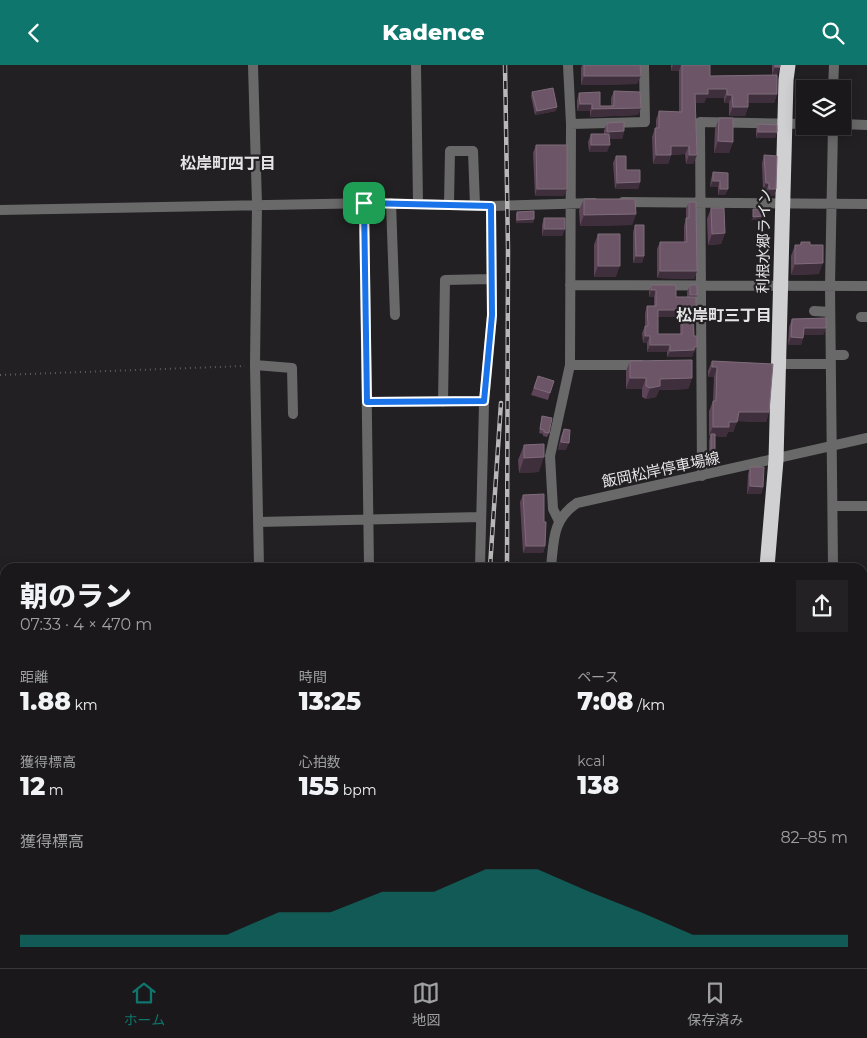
<!DOCTYPE html>
<html lang="ja">
<meta charset="utf-8">
<style>
body{margin:0;font-family:Montserrat,"Noto Sans JP",sans-serif;background:#232123;color:#f1f3f6;height:100vh;display:flex;flex-direction:column;font-size:19px;white-space:nowrap}
*{box-sizing:border-box;margin:0}
p{font-size:16px;color:#9fa0a2}
.icon{flex:none;width:28px;height:28px;fill:none;stroke:currentColor;stroke-width:2;stroke-linecap:round;stroke-linejoin:round}
.map{position:relative;flex:1;overflow:hidden}
.details{position:absolute;left:0px;top:498px;width:868px;height:406px;display:flex;flex-direction:column;background:#1a181a;border-radius:15px 15px 0 0;box-shadow:0 2px 12px #0003,0 0 0 1px #383739}
.details>*{flex:none}
.controls{position:absolute;left:796px;top:15px;display:grid;gap:10px}
.controls a{display:grid;place-items:center;width:55px;height:55px;border-radius:0px;background:#1a181a;box-shadow:0 2px 12px #0003,0 0 0 1px #383739;font-size:25px}
.pin{position:absolute;display:grid;place-items:center;width:42px;height:42px;color:#fff;margin:-21px;border-radius:10px;box-shadow:0 2px 8px #0006}
.round{display:grid;place-items:center;flex:none;width:52px;height:52px;border-radius:0px;background:#232123}
.head{display:flex;align-items:center;justify-content:space-between;height:85px;padding:0 20px}
h1{font-size:28px;font-weight:800;line-height:38px}
.figures{display:grid;grid-template-columns:repeat(3,1fr);gap:8px;height:85px;padding:5px 20px}
.figures div{display:grid;align-content:center}
.figures b{font-size:25px;font-weight:800}
.figures small{font-size:14px;font-weight:400}
.figures p{font-size:14px}
.chart{height:140px;padding:10px 20px}
.chart p{display:flex;justify-content:space-between}
.chart svg{width:100%;height:90px;margin-top:5px;fill:#0f766e;opacity:.7}
header{display:flex;justify-content:space-between;align-items:center;height:65px;padding:0 20px;background:#0f766e;color:#fff;font-size:22px;font-weight:800}
.menu{display:flex;justify-content:space-around;align-items:center;height:70px;border-top:1px solid #383739;background:#1a181a;font-size:14px;color:#9fa0a2}
.menu a{display:grid;justify-items:center;gap:2px}
.menu .on{color:#0f766e}
.map>svg:first-child{display:block}
.lines{fill:none;stroke-linecap:round;stroke-linejoin:round}
.path{stroke:#5f5d5f;stroke-width:2;stroke-dasharray:1 4;stroke-linecap:butt}
.minor{stroke:#69696a;stroke-width:10}
.highway{stroke:#d0d0d3;stroke-width:15}
.rail-casing{stroke:#b9b8b9;stroke-width:4.5}
.rail{stroke:#222022;stroke-width:2.5;stroke-dasharray:8;stroke-linecap:butt}
.wall{fill:#5d4458;fill-rule:evenodd}
.shaded-wall{fill:#3f2e3c}
.building{fill:#6c5567;stroke:#7f6c7b;fill-rule:evenodd}
.route-casing{stroke:#fff;stroke-width:10}
.route{stroke:#1a73e8;stroke-width:6}
.labels{text-anchor:middle;stroke-width:4.5;stroke-linejoin:round;paint-order:stroke}
.street-label{font-size:15px;fill:#e6e5e6;stroke:#222022}
.neighbourhood-label{font-size:16px;font-weight:bold;fill:#e6e5e6;stroke:#222022}
</style>
<header><svg class="icon" aria-label="back" viewBox="0 0 24 24"><path d="M15 5l-7 7 7 7"/></svg>Kadence<svg class="icon" aria-label="search" viewBox="0 0 24 24"><circle cx="10" cy="10" r="6"/><path d="M15 15l6 6"/></svg></header>
<div class="map">
<svg width="867" height="903" viewBox="0 0 867 903">
<rect width="100%" height="100%" fill="#222022"/>
<g class="lines">
<path class="path" d="M0,310L245,301
M0,574H5
M0,890H5"/>
<path class="minor" d="M253,0L257,139L255,300L259,502
M416,0L418,139
M833,24L834,0
M571,59L645,57L644,0
M842,59L867,60
M833,61L830,221L833,502
M623,137L867,139
M364,138L369,502
M391,138L395,250
M449,139L450,86H473L475,140
M0,145L375,138L491,141L594,138
M570,220L867,221
M814,246L830,247
M861,252H867
M831,290H844
M779,299H831
M255,300L292,303L293,349
M570,300H641
M367,337L484,336
M443,337L445,215L491,214
M702,411L700,57L805,59
M834,441H867
M559,456L553,444L550,391L570,300L571,59L568,0
M258,457L481,452
M480,502L484,339L492,251L491,141
M551,502C554,475 552,455 577,438L867,373
M862,524H867
M862,696H867
M862,877L867,868
M267,899V903
M375,899V903
M456,899L458,903
M536,899V903
M849,903L851,899"/>
<path class="highway" d="M767,502L776,395L786,15L788,0
M734,903L735,899"/>
<g class="rail-casing">
<path id="rail" d="M505,0L508,184L507,502
M490,502L501,338
M507,899V903"/>
</g>
<use href="#rail" class="rail"/>
</g>
<path class="wall" d="M582,0H640L637,19L581,20V3Z
M671,0H728H710V11L772,10V0H780L777,10V29L774,38H748V42L745,51H729V38H724V33H706L704,38H695L697,90L693,99H686L685,89L671,90L668,99H653L652,72L655,63H656V55L659,46L679,47V6H671Z
M614,26L638,50L590,52V46H577V35L579,28L600,41H611V33Z
M532,27L556,46L535,50L531,31Z
M719,53L733,77L729,88H714L715,64Z
M607,58L624,66L622,74H610L607,87H589L588,77L591,69H604V65Z
M758,59L777,67L775,73H756V65Z
M536,80L564,131H535L533,88Z
M764,90L776,124L774,131H766V126H763L762,98Z
M616,91L626,105L640,117L638,124H615L613,98Z
M713,107L728,124L725,130H718V122H710L711,114Z
M584,134L636,149L632,160L580,161L579,145Z
M689,137L697,206L694,214L657,213V184L660,177H684V161L686,153V144Z
M711,143L725,168L721,179L708,180L707,154Z
M517,147L534,154L533,158H516V150Z
M544,153L565,164L562,171H542V160Z
M635,160L644,191L642,198H633V167Z
M598,169L616,212H594V180Z
M801,177L810,180L819,209L791,210V191L795,180H800Z
M651,220L676,232H687V227L690,220L696,233V243L693,250L694,288H693L692,292H667V287H647V278H643L642,268L645,261V248L647,241H654V232H649V227ZM658,252H680V269H658Z
M792,254L826,263L823,270H803V273L801,280H788L789,262Z
M630,296L692,313L688,324L659,325L656,332L646,334L642,332V324H626V306Z
M712,296L769,347L766,357L737,356L733,367H728L726,372L715,371V385L712,392H709V376L710,371H709V346L713,336L714,312H708V306Z
M538,311L550,328L548,335L531,330Z
M542,351L549,368L547,372L543,371V369L539,368Z
M564,364L566,385H558L561,371Z
M524,380L539,407L519,408L518,395Z
M750,402L763,422L761,429H747L748,409Z
M523,430L545,481L543,488H523L520,437Z"/>
<path class="shaded-wall" d="M673,0H681L679,6H671Z
M775,2H780L777,10H772Z
M584,11H641L637,19L581,20Z
M708,24H727L724,33H706L704,38H692L695,29Z
M748,29H777L774,38H745Z
M727,30H732L729,38H724Z
M580,39H592L590,46H577Z
M557,42L556,46L535,50L537,46Z
M733,42H748L745,51H729Z
M641,43L638,50L590,52L592,44Z
M624,66L622,74H604L607,67Z
M758,67H777L775,73H756Z
M718,76L733,77L729,88H714Z
M591,80H610L607,87H589Z
M671,81H689L685,89L668,90Z
M656,90H671L668,99H653Z
M689,90H697L693,99H686Z
M713,116H720L718,122H710Z
M640,117L638,124H615L617,118Z
M766,118H769L766,126H763Z
M537,124H567L564,131H535Z
M720,124H728L725,130H718Z
M769,124H776L774,131H766Z
M636,149L632,160L580,161L584,150Z
M763,151L762,155H751L753,152Z
M534,154L533,158H516L517,155Z
M544,164H565L562,171H542Z
M725,168L721,179L708,180L712,169Z
M636,191H644L642,198H633Z
M823,198L819,209L791,210L795,199Z
M598,201H620L616,212H594Z
M660,206H697L694,214L657,213Z
M651,225H656L654,232H649Z
M690,230H697L694,237H688Z
M658,245H682L680,252H656Z
M804,263H826L823,270H801Z
M645,271H650L647,278H643Z
M791,272L803,273L801,280H788Z
M650,280H670L667,287H647Z
M694,282H697L694,288H693L692,292H667L670,286Z
M712,302H717L714,312H708Z
M630,313H646L642,324H626Z
M692,313L688,324L659,325L656,332L646,334L650,323L660,314Z
M739,347H769L766,357L735,356Z
M729,357H737L733,367H728L726,372L711,371V369L710,371H709L713,362Z
M561,377L569,378L566,385H558Z
M711,385H715L712,392H709Z
M544,392L539,407L519,408L524,393Z
M750,421L763,422L761,429H747Z
M526,481H545L543,488H523Z"/>
<path class="building" d="M584,0H640L641,11H584Z
M682,0H710V11L777,10V29H748V42H733L732,30H727V24H708V29H695L697,90H689V81H671V90H656L655,63H659V46L682,47Z
M775,0H780V2H775Z
M553,23L557,42L537,46L532,27Z
M614,26L640,27L641,43L592,44V39H580L579,28L600,27V41H614Z
M719,53H733V77L718,76Z
M624,57V66L607,67V58Z
M758,59L777,60V67H758Z
M591,69H609L610,80H591Z
M536,80H567V124H537Z
M764,90L777,91L776,124H769V118H766Z
M616,91H626V105H640V117L617,118Z
M713,107L728,108V124H720V116H713Z
M584,134H635L636,149L584,150Z
M689,137H696L697,206H660V177H687L686,153H689Z
M711,143H724L725,168L712,169Z
M753,144H763V151L753,152Z
M534,146V154L517,155V147Z
M544,153H565V164H544Z
M635,160H644V191H636Z
M598,169H620V201H598Z
M801,177H810V180H823V198L795,199V180H801Z
M651,220H676V232H696V243H693L694,271H697V282H694V285L670,286V280H650V271H645V261H648L647,241H656V225H651ZM658,245H682V269H658Z
M690,220H697V230H690Z
M826,253V263H804L803,273L791,272L792,254Z
M692,295V313L660,314V321L650,323L646,321V313H630V296Z
M712,296L773,299L769,347H739L737,357H729V362H713V336H716L717,302H712Z
M538,311L554,316L550,328L534,323Z
M542,351L552,353L549,368L544,367V365L540,364Z
M564,364L570,365L569,378L561,377Z
M711,369H715V385H711Z
M544,379V392L524,393V380Z
M750,402H764L763,422L750,421Z
M544,429V457H546L545,481H526L523,430Z
M688,899H725L724,903H688Z
M747,899L769,900V903H746Z"/>
<g class="lines">
<g class="route-casing">
<path id="route" d="M364,138L491,141L492,250L484,336L367,337Z"/>
</g>
<use href="#route" class="route"/>
</g>
<g class="labels">
<g class="street-label">
<text transform="translate(764 176) rotate(-89)" y="5">利根水郷ライン</text>
<text transform="translate(661 405) rotate(-12)" y="5">飯岡松岸停車場線</text>
</g>
<g class="neighbourhood-label">
<text x="228" y="104">松岸町四丁目</text>
<text x="724" y="256">松岸町三丁目</text>
</g>
</g>
</svg>
<div class="controls">
<a><svg class="icon" aria-label="layers" viewBox="0 0 24 24"><path d="M12 4l9 5-9 5-9-5zM3 14l9 5 9-5"/></svg></a>
</div>
<div class="pin" style="left:364px;top:138px;background:#1e9e55"><svg class="icon" aria-label="arrive" viewBox="0 0 24 24"><path d="M6 21V4h12l-3 4 3 4H6"/></svg></div>
<section class="details">
<div class="head"><div><h1>朝のラン</h1><p>07:33 · 4 × 470 m</p></div><a class="round"><svg class="icon" aria-label="share" viewBox="0 0 24 24"><path d="M12 15V3M7 8l5-5 5 5M5 13v7h14v-7"/></svg></a></div>
<div class="figures">
<div><p>距離</p><b>1.88<small> km</small></b></div>
<div><p>時間</p><b>13:25</b></div>
<div><p>ペース</p><b>7:08<small> /km</small></b></div>
</div>
<div class="figures">
<div><p>獲得標高</p><b>12<small> m</small></b></div>
<div><p>心拍数</p><b>155<small> bpm</small></b></div>
<div><p>kcal</p><b>138</b></div>
</div>
<div class="chart"><p><span>獲得標高</span>82–85 m</p>
<svg viewBox="0 0 160 44" preserveAspectRatio="none"><path d="M0 44V38L10 38L20 38L30 38L40 38L50 27L60 27L70 17L80 17L90 6L100 6L110 17L120 27L130 38L140 38L150 38L160 38V44z"/></svg>
</div>
</section>
</div>
<nav class="menu">
<a class="on"><svg class="icon" aria-label="home" viewBox="0 0 24 24"><path d="M3 11l9-7 9 7M6 9v11h12V9"/></svg>ホーム</a>
<a><svg class="icon" aria-label="map" viewBox="0 0 24 24"><path d="M3 6l6-2 6 2 6-2v14l-6 2-6-2-6 2zM9 4v14M15 6v14"/></svg>地図</a>
<a><svg class="icon" aria-label="saved" viewBox="0 0 24 24"><path d="M7 4h10v16l-5-4-5 4z"/></svg>保存済み</a>
</nav>
